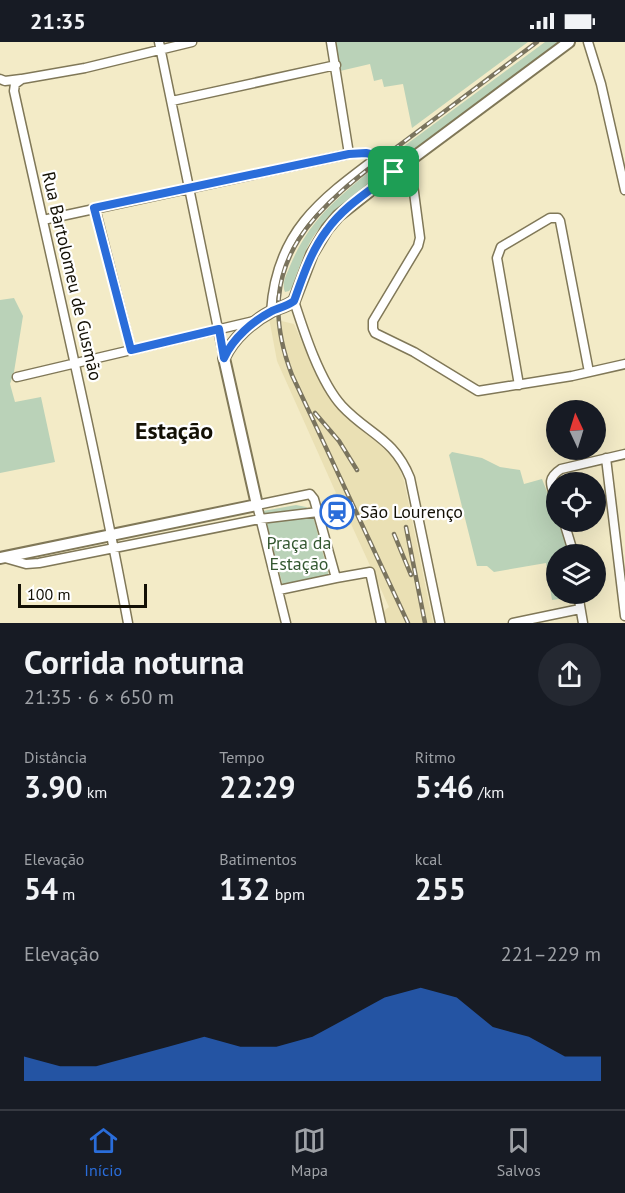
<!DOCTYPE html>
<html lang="pt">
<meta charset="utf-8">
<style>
body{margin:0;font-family:"PT Sans",sans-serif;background:#242831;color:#f1f3f6;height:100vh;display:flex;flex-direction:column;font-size:22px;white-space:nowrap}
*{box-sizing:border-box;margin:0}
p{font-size:20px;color:#9ea1a6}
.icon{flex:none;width:33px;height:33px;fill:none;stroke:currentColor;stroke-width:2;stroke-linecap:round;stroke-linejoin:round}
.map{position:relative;height:581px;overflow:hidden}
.side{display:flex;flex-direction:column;background:#171b24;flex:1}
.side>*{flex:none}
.needle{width:39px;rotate:356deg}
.tools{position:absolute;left:546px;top:358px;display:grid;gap:12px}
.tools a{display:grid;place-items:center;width:60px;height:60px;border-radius:50%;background:#171b24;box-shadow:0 6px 24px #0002;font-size:30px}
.scale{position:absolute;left:18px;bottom:15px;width:129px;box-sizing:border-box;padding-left:6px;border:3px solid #131005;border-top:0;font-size:16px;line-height:21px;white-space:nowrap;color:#131005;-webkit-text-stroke:4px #fff;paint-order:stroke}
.pin{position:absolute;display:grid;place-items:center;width:51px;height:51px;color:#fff;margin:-26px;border-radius:12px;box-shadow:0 3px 9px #0006}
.round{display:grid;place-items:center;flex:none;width:63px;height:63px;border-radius:32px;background:#242831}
.head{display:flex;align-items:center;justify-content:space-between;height:102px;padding:0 24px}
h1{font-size:33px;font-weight:700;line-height:45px}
.metrics{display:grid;grid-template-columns:repeat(3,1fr);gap:9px;height:102px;padding:6px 24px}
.metrics div{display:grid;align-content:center}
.metrics b{font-size:30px;font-weight:700}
.metrics small{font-size:16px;font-weight:400}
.metrics p{font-size:16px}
.chart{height:168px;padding:12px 24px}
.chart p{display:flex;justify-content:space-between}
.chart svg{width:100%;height:108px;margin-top:6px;fill:#2a6dda;opacity:.7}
.status{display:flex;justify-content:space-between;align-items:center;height:42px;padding:0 30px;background:#171b24;direction:ltr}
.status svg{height:16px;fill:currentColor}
.menu{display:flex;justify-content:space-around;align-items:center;height:84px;border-top:2px solid #363941;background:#171b24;font-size:16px;color:#9ea1a6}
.menu a{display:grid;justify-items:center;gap:3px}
.menu .active{color:#2a6dda}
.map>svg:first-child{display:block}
.built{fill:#eae0b4}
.green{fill:#bad2b8}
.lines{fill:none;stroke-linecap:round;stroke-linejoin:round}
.minor-casing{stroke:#807858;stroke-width:11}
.secondary-casing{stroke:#807858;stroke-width:14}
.minor{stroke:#fff;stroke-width:8}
.secondary{stroke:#fff;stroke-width:10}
.rail-casing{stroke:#7a745e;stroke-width:4.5}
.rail{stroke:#fff;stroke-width:2;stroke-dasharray:7;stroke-linecap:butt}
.route-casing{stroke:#fff;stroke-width:12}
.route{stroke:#2a6dda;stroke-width:8}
.labels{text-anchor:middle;stroke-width:4.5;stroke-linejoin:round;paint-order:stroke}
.street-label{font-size:18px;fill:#131005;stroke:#fff}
.poi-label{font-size:18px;fill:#131005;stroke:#fff;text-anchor:start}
.park-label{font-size:18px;fill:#345831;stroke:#fff}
.district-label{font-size:24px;font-weight:bold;fill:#131005;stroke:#fff}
</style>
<div class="status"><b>21:35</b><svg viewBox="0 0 49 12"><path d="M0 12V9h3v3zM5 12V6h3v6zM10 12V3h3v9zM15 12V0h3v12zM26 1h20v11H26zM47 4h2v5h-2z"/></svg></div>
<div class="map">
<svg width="625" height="581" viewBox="0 0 625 581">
<rect width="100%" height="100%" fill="#f3ebc7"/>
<path class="built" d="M269,276L294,282L319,339L331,358L397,419L404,439L433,581H384L381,571L389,565L351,482L337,489L321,459L336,451L277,319Z"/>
<path class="green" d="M334,0H528L412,86L403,42L384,45L382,37L374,39L370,22L340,29Z
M545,0H566L426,101L406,114L388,116Z
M380,122L383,123L385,127L383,131C356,153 323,173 307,206C301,219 297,232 292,245L289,249L285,250C281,241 287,232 290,224C310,176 338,156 377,123Z
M14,256L23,274L14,330L10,342L15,360L41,355L55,420L0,431V258Z
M452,410L482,416L500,425L520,428L524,442L542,437L556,473V480H559L569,511L570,513H556V552H574V555L552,558L546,521L494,530L487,524H477L449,413Z
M296,463L306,465L312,470L329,534L283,544L263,469Z"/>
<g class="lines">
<g class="minor-casing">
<path id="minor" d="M159,0L224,316
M331,0L349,112
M588,0L601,42L625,148
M0,37L5,39L21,37
M172,59L336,23
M410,120L420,196L418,204L373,279V287L375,291L414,310L478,349L572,334L625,322
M95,166L131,308
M43,178L349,112C376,110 376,110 394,130
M294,259C304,290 320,340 342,364C368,392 394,396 410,436L440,581
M271,270C276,190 320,158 379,114
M17,335L254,279
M519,343L497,216L501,205L550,176H558L560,179L589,330
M606,416L625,574
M556,458C551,443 546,437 561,427L625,412
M564,480L574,513
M5,516L26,522L39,521L260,477L318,470
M336,536L370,530L381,581
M279,548L336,536L314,457L310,452L257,463L286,581
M578,552L583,581
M128,581C95,403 53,226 14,49L15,42L22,37L85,26L192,0
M513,581L580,567"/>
</g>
<g class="secondary-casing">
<path id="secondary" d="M0,516L257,463L224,316C233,296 253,279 272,269C279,266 287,264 294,259L312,212L327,187L338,174L394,130L569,0"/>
</g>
<use href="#minor" class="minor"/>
<use href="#secondary" class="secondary"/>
<g class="rail-casing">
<path id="rail" d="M315,371L339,399L357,428
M406,485L425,581
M394,492L411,533
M408,581L292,333C246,213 324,160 409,96C452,64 495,32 537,0"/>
</g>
<use href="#rail" class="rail"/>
</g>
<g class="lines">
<g class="route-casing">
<path id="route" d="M366,111L379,114L394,130C371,148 344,164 327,188C311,209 303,234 294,259C287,264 279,266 272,269C253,279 233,296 224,316L219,287L131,308L94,166L349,112Z"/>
</g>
<use href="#route" class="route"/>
</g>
<defs>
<g id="station-ring" transform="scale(1.725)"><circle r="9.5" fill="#fff" stroke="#2a6dda" stroke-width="1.5"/><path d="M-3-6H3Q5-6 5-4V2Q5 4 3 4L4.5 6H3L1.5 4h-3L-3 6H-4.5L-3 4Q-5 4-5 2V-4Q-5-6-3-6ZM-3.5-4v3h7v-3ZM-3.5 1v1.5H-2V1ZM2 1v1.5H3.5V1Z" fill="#2a6dda"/></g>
</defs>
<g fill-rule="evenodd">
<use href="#station-ring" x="337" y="470"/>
</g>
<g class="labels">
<g class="street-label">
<text transform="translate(72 234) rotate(77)" y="6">Rua Bartolomeu de Gusmão</text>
</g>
<g class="poi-label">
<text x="360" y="476">São Lourenço</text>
</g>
<g class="park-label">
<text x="299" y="507">Praça da<tspan x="299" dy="21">Estação</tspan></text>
</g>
<g class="district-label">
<text x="174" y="397">Estação</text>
</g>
</g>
</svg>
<div class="tools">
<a><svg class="needle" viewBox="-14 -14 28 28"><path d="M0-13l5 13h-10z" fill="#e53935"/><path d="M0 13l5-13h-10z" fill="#9ea1a6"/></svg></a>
<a><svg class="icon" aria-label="locate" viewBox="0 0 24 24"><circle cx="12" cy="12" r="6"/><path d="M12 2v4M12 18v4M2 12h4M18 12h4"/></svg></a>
<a><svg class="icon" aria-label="layers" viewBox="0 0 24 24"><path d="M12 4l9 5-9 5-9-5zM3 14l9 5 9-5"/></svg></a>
</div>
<div class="scale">100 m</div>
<div class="pin" style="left:394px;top:130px;background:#1e9e55"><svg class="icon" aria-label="arrive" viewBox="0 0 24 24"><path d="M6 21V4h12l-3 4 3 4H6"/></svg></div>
</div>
<section class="side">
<div class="head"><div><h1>Corrida noturna</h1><p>21:35 · 6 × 650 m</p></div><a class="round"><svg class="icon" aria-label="share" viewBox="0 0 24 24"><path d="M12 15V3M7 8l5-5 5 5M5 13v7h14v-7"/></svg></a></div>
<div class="metrics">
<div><p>Distância</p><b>3.90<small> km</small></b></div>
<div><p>Tempo</p><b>22:29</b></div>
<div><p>Ritmo</p><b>5:46<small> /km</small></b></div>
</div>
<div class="metrics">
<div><p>Elevação</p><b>54<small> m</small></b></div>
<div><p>Batimentos</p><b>132<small> bpm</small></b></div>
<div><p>kcal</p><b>255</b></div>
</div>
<div class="chart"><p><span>Elevação</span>221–229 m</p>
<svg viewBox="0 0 160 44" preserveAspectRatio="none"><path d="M0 44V34L10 38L20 38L30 34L40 30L50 26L60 30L70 30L80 26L90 18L100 10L110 6L120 10L130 22L140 26L150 34L160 34V44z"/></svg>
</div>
</section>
<nav class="menu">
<a class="active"><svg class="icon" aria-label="home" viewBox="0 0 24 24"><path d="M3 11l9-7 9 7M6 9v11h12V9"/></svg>Início</a>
<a><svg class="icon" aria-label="map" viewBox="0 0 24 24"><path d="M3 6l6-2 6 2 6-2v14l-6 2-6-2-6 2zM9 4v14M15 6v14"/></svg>Mapa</a>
<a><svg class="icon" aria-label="saved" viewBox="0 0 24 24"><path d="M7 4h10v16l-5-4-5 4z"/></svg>Salvos</a>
</nav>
